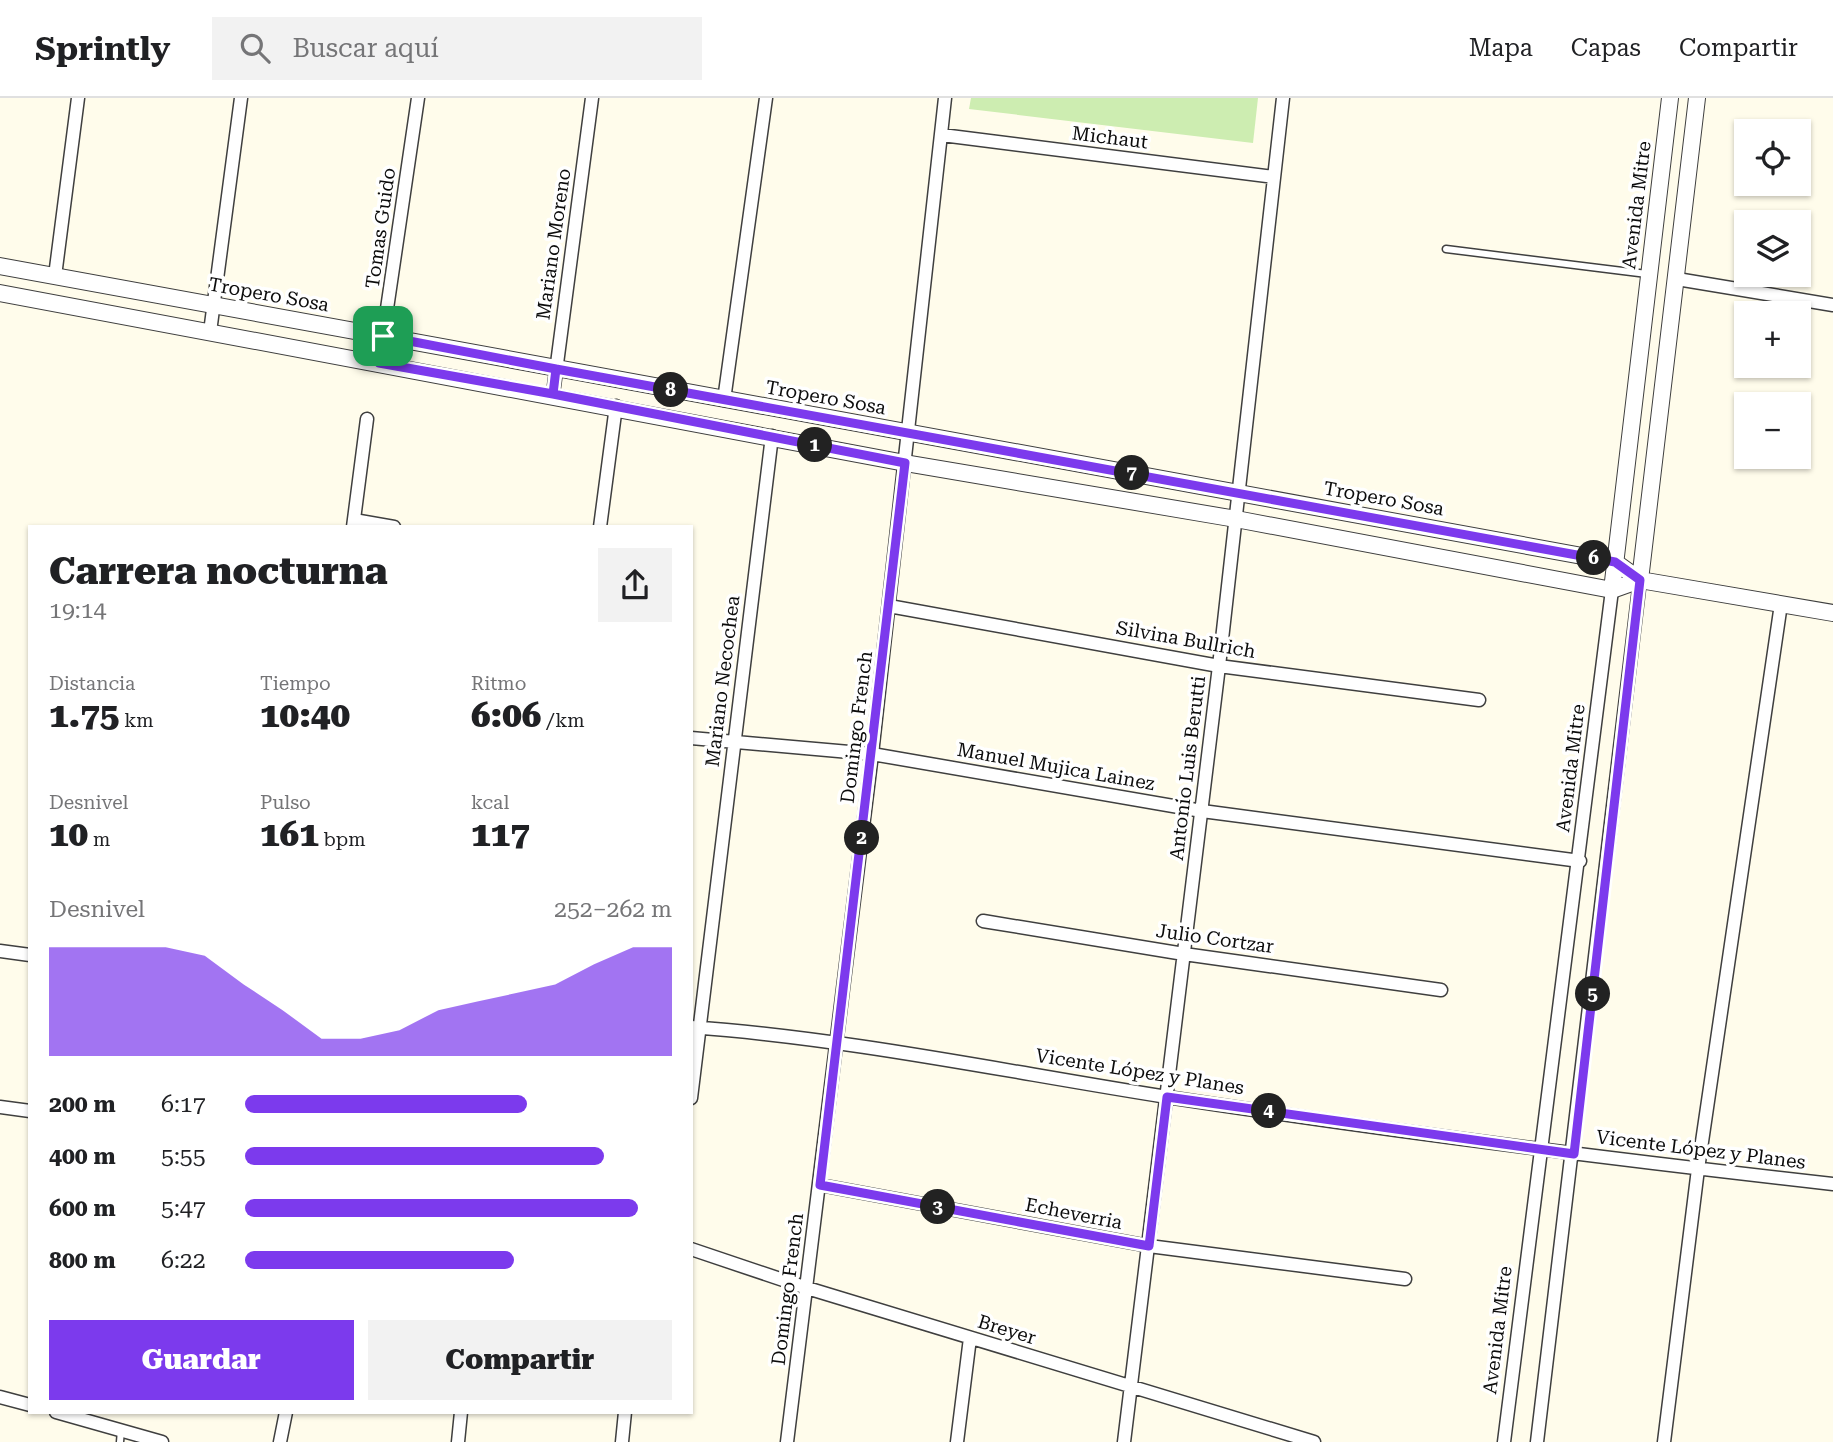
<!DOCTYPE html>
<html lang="es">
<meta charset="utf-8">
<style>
body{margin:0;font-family:"Roboto Serif",serif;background:#f2f2f2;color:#202124;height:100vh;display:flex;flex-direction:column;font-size:26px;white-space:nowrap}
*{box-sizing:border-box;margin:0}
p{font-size:23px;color:#757577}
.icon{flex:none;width:38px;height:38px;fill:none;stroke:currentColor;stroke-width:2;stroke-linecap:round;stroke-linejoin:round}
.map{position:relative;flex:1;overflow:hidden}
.panel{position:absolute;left:28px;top:427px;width:665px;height:889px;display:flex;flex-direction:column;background:#fff;border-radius:0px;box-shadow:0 2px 5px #0004}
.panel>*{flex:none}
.fabs{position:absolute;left:1734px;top:21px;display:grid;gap:14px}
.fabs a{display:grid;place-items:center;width:77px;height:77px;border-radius:0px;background:#fff;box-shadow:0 2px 5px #0004;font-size:35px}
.pin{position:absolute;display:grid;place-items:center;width:60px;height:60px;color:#fff;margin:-30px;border-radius:14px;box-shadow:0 4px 10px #0006}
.km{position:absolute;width:35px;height:35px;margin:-18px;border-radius:50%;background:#222;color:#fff;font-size:19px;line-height:35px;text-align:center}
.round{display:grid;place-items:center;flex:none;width:74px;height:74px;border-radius:0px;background:#f2f2f2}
.overview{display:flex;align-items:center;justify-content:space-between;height:119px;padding:0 21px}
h1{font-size:38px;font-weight:800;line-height:52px}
.metrics{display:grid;grid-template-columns:repeat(3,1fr);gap:10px;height:119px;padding:7px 21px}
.metrics div{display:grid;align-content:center}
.metrics b{font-size:35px;font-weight:800}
.metrics small{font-size:19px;font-weight:400}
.metrics p{font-size:19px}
.chart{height:196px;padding:14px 21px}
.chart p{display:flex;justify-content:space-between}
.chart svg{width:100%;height:126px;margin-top:7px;fill:#7c3aed;opacity:.7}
.cta{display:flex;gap:14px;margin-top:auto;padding:14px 21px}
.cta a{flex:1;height:80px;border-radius:0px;background:#7c3aed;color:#fff;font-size:28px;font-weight:800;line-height:80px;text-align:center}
.cta a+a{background:#f2f2f2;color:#202124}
ul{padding:0 21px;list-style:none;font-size:23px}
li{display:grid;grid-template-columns:112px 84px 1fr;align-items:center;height:52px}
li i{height:18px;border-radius:9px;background:#7c3aed}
header{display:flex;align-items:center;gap:42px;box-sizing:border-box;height:98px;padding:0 35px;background:#fff;border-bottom:2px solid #e0e0e0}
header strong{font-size:33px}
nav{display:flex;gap:38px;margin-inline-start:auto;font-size:24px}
.search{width:490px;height:63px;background:#f2f2f2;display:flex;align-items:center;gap:18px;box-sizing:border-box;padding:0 24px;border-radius:0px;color:#757577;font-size:26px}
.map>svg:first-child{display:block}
.green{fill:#cdedb1}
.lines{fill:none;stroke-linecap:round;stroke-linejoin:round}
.service-casing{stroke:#3f3f3f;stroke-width:9}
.minor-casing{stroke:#3f3f3f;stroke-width:15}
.tertiary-casing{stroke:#3f3f3f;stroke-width:18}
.service{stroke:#fff;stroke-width:6}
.minor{stroke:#fff;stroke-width:12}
.tertiary{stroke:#fff;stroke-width:16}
.route-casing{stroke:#fff;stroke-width:14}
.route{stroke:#7c3aed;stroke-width:9}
.labels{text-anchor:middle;stroke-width:7;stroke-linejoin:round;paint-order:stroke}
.street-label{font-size:19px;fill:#0c0c0c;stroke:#fff}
</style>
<header>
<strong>Sprintly</strong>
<div class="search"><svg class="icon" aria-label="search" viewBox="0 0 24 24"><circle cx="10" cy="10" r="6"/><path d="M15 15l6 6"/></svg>Buscar aquí</div>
<nav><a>Mapa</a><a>Capas</a><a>Compartir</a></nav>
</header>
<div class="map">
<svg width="1833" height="1344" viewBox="0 0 1833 1344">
<rect width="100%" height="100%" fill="#fffceb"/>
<path class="green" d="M971,0H1258L1253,45L969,11Z"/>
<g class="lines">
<g class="service-casing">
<path id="service" d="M1446,151L1647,176
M120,1344L121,1332"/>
</g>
<g class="minor-casing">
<path id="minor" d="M942,37L1274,79
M55,178L78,0
M1677,181L1833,207
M210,234L241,0
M379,265L418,0
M553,296L592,0
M724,302L766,0
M354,422L394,429
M353,429L367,321
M600,429L616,308
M889,508L1219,568L1479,602
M691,640L872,656L1202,713L1580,763
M983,823L1184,856L1441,892
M0,853L30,857
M691,929C852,941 1008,974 1167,999C1388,1033 1611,1061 1833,1086
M691,1000L772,338
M0,1009L30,1013
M820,1087L1149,1148L1405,1181
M691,1151L807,1190L1314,1344
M0,1299L30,1307
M56,1314L162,1344
M280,1344L286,1314
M458,1344L461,1314
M622,1344L625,1314
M787,1344L872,656L945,0
M957,1344L970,1240
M1124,1344L1219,568L1283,0
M1504,1344L1612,492
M1537,1344L1640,482
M1664,1344L1698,1071L1781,506"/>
</g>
<g class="tertiary-casing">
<path id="tertiary" d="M0,168L1615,464L1640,482L1833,515
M0,195L905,365L1236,421L1612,492L1640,482
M1640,482L1697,0
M1612,492L1670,0"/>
</g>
<use href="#service" class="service"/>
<use href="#minor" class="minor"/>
<use href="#tertiary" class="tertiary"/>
</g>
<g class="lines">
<g class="route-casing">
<path id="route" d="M383,238L556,271L553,296L905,365L820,1087L1149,1148L1167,999L1574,1056L1640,482L1615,464L556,271L553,296L379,265L383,238"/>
</g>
<use href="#route" class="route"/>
</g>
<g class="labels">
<g class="street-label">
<text transform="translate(1110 39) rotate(7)" y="7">Michaut</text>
<text transform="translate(1636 107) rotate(-83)" y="7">Avenida Mitre</text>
<text transform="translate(380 130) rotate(-82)" y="7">Tomas Guido</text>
<text transform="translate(553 146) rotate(-82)" y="7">Mariano Moreno</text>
<text transform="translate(269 196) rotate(10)" y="7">Tropero Sosa</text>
<text transform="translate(826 299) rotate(10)" y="7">Tropero Sosa</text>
<text transform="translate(1384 400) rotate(10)" y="7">Tropero Sosa</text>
<text transform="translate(1186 541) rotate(10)" y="7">Silvina Bullrich</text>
<text transform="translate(722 583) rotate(-83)" y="7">Mariano Necochea</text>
<text transform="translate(856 629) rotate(-83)" y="7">Domingo French</text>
<text transform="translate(1056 668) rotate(10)" y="7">Manuel Mujica Lainez</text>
<text transform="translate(1187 670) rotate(-83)" y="7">Antonio Luis Berutti</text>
<text transform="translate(1570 670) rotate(-83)" y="7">Avenida Mitre</text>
<text transform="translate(1215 840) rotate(8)" y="7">Julio Cortzar</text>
<text transform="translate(1140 973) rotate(9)" y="7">Vicente López y Planes</text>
<text transform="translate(1701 1051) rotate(7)" y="7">Vicente López y Planes</text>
<text transform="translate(1074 1115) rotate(11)" y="7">Echeverria</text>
<text transform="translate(787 1191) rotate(-83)" y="7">Domingo French</text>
<text transform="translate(1007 1231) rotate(17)" y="7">Breyer</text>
<text transform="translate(1497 1232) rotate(-83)" y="7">Avenida Mitre</text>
</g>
</g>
</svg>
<div class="fabs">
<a><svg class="icon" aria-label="locate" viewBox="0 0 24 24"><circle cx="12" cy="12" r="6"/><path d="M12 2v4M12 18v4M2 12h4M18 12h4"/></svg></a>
<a><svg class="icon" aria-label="layers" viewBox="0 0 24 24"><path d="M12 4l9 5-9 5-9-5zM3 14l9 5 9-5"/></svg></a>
<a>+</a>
<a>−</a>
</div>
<div class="pin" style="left:383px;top:238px;background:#1e9e55"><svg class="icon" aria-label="arrive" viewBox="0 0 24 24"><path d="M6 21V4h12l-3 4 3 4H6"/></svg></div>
<b class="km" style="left:815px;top:347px">1</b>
<b class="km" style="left:862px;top:740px">2</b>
<b class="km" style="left:938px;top:1109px">3</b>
<b class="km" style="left:1269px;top:1013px">4</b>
<b class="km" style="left:1593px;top:896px">5</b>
<b class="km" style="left:1594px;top:460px">6</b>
<b class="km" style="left:1132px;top:375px">7</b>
<b class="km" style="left:671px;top:292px">8</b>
<section class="panel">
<div class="overview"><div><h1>Carrera nocturna</h1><p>19:14</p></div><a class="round"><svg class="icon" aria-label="share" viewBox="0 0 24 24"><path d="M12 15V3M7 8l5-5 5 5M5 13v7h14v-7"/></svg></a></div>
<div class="metrics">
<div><p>Distancia</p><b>1.75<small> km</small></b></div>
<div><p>Tiempo</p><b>10:40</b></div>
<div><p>Ritmo</p><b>6:06<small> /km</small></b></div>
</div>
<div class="metrics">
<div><p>Desnivel</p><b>10<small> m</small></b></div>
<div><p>Pulso</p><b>161<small> bpm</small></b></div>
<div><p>kcal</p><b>117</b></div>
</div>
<div class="chart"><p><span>Desnivel</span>252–262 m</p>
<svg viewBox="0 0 160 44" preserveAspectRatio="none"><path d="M0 44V6L10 6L20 6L30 6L40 9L50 19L60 28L70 38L80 38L90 35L100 28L110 25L120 22L130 19L140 12L150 6L160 6V44z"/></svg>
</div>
<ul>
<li><b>200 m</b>6:17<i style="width:66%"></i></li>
<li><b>400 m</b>5:55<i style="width:84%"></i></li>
<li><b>600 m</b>5:47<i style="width:92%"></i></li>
<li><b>800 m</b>6:22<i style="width:63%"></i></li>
</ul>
<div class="cta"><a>Guardar</a><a>Compartir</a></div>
</section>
</div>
